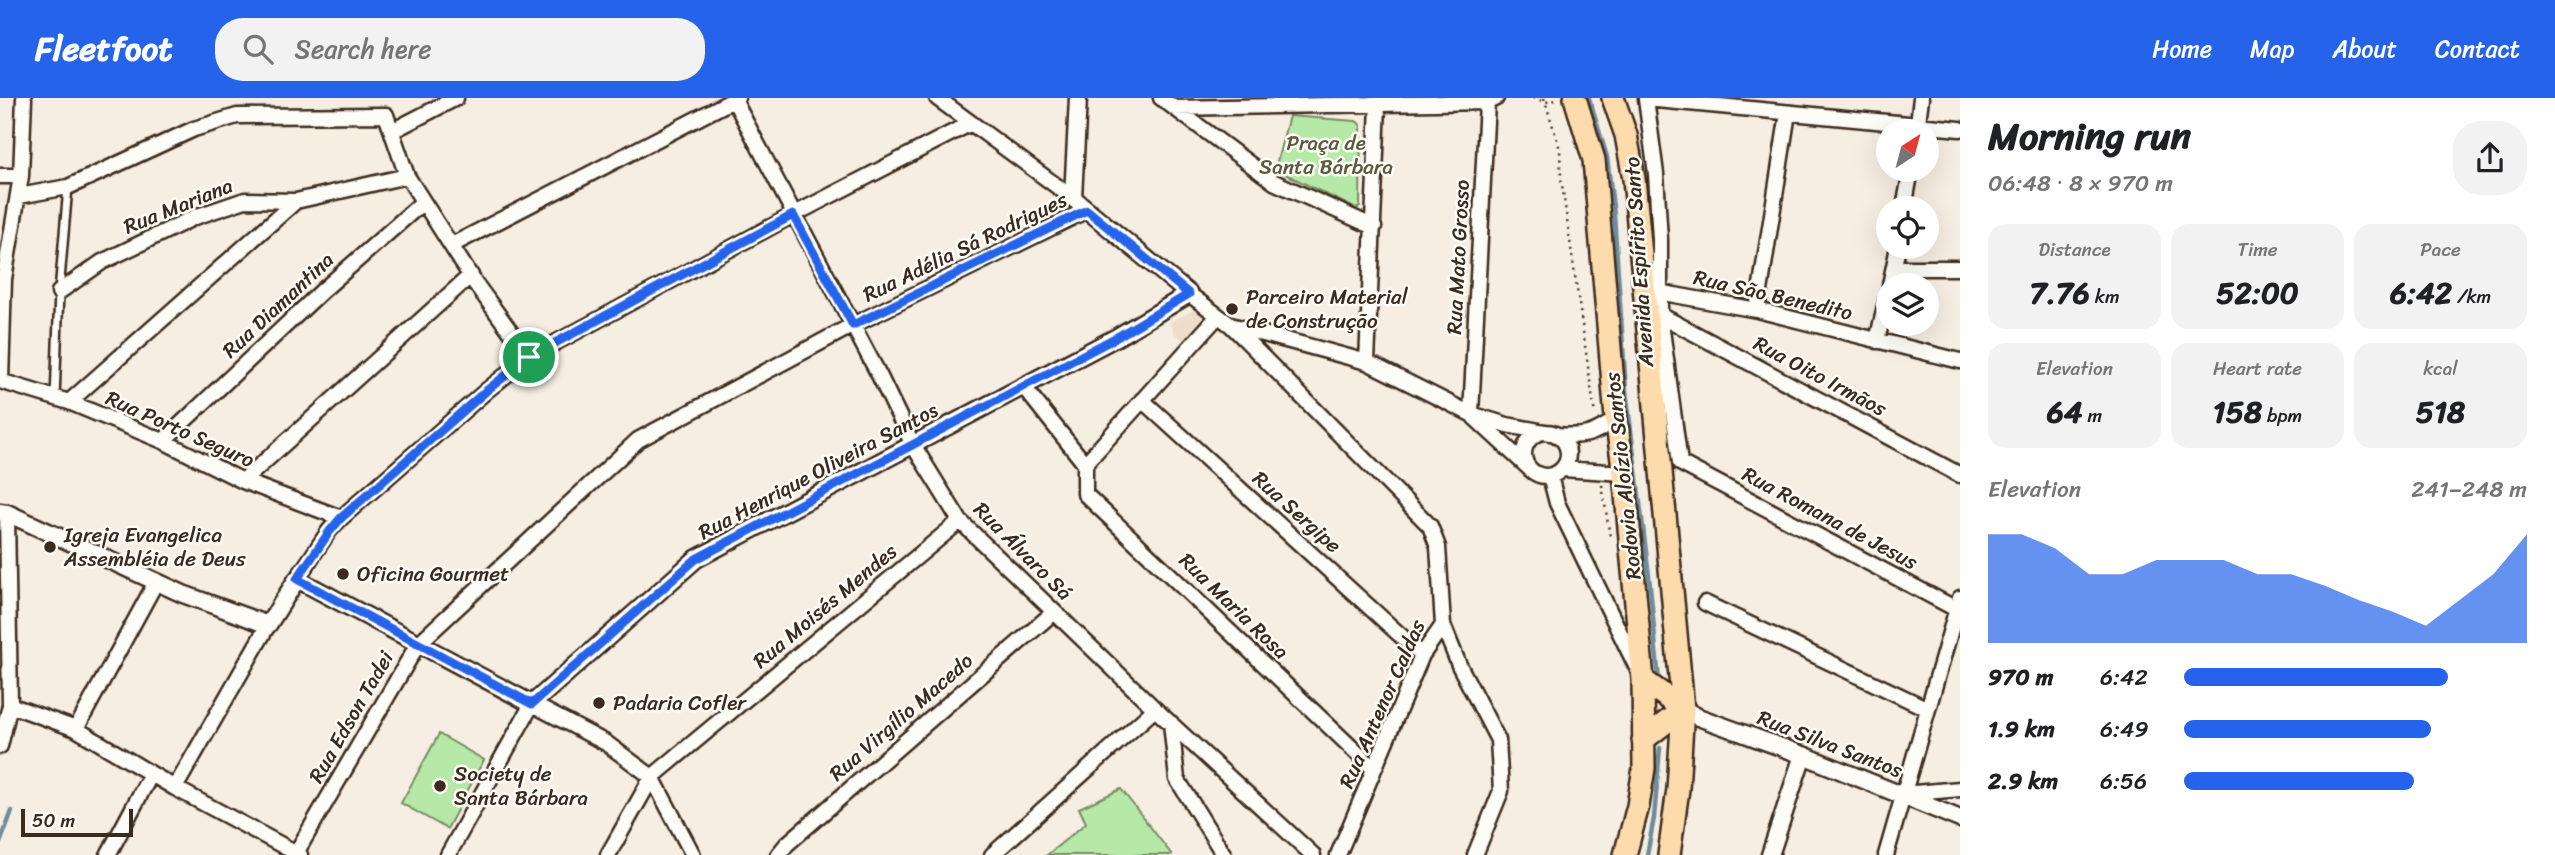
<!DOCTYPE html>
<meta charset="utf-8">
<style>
body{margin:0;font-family:Sriracha,sans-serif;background:#f2f2f2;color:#202124;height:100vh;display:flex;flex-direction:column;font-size:26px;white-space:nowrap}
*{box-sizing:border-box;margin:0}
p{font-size:23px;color:#757577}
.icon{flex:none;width:38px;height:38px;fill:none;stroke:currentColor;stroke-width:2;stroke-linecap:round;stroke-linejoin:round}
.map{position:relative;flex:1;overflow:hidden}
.drawer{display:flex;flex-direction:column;background:#fff;width:595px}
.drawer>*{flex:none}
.needle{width:46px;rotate:36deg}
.controls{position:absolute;left:1876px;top:21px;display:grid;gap:14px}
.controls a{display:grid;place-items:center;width:63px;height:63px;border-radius:50%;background:#fff;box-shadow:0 7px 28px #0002;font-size:35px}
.scale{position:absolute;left:21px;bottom:18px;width:112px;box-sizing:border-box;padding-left:7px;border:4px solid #3b2a1e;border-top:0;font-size:19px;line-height:24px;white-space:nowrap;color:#3b2a1e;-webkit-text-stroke:5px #fdfcf7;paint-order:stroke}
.pin{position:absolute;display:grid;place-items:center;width:60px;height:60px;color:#fff;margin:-30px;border:4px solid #fff;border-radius:50%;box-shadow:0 2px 7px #0007}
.round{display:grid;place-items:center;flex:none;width:74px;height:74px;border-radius:28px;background:#f2f2f2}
.summary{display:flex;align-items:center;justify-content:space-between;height:119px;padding:0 28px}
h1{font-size:38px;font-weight:700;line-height:52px}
.metrics{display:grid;grid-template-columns:repeat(3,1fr);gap:10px;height:119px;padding:7px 28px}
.metrics div{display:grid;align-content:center;border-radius:18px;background:#f2f2f2;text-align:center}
.metrics b{font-size:30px;font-weight:700}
.metrics small{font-size:19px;font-weight:400}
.metrics p{font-size:19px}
.chart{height:196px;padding:14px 28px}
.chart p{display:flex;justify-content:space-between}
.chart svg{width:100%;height:126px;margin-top:7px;fill:#2563eb;opacity:.7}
ul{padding:0 28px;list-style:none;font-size:23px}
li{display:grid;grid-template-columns:112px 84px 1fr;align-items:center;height:52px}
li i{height:18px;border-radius:9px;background:#2563eb}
header{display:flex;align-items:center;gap:42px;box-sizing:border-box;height:98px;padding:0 35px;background:#2563eb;color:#fff}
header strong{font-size:33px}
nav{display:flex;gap:38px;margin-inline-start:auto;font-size:24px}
.search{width:490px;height:63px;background:#f2f2f2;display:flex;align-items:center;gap:18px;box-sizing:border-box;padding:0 24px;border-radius:28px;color:#757577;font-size:26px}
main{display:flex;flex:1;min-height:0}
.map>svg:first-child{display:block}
.built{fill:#eedec9}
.green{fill:#b6e8a8;stroke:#788963;stroke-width:2}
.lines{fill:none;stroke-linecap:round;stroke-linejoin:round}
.stream{stroke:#6e8c9d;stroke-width:4.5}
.service-casing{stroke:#3b2a1e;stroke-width:12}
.minor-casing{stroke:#3b2a1e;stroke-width:19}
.tertiary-casing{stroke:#3b2a1e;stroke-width:21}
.primary-casing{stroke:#3b2a1e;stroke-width:26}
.path{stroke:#3b2a1e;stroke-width:2.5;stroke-dasharray:2 5;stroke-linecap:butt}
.service{stroke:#fdfcf7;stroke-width:7}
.minor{stroke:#fdfcf7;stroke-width:14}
.tertiary{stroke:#fdfcf7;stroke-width:16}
.primary{stroke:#fedbac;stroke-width:21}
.route-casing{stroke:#fff;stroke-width:14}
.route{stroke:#2563eb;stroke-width:9}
.poi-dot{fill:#3b2a1e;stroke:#fdfcf7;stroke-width:2.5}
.labels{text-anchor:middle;stroke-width:5;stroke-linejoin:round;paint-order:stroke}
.park-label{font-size:21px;fill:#5a5a40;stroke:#fdfcf7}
.street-label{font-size:21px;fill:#3b2a1e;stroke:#fdfcf7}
.poi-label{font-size:21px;fill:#3b2a1e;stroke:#fdfcf7;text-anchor:start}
</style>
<header>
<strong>Fleetfoot</strong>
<div class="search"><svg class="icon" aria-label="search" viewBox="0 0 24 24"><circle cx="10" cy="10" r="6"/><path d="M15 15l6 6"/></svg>Search here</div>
<nav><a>Home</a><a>Map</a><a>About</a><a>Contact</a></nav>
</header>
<main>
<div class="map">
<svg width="1960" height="757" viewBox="0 0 1960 757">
<rect width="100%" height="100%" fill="#f6eee2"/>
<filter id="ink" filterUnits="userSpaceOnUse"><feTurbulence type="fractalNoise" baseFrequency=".0143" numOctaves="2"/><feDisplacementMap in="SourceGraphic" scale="14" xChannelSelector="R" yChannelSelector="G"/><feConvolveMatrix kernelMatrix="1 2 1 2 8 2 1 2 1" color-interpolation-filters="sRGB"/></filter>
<g filter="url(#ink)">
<path class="built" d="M1198,210L1206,218L1185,244L1173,234V229L1168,225Z"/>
<path class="green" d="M1289,18L1356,23L1361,27L1360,109L1356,111L1275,71Z
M439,636L484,662L447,731L401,705Z
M1121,691L1172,757H1047L1086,725L1079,710Z"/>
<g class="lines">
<path class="stream" d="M1589,0L1607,59L1614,117L1626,292L1649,478L1659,583
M0,745L12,713
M1647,757L1654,720L1660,650"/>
<g class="service-casing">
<path id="service" d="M55,301L59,194L68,89"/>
</g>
<g class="minor-casing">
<path id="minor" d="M733,0L879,277L913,347L960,423L1155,611L1313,757
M937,0L1073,100
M1161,0L1274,84L1374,129
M1174,10L1487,4L1496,0
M1960,31L1646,1L1656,76L1660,142V217L1680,365L1960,513
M392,33L456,0
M1917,33L1921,0
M0,78H21
M19,98L68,89L194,31L237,18L386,17L407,78L475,185L529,259
M1904,110L1911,72
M452,147L737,0
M1894,170H1960
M0,181H4L1,283
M4,181L21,78L24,0
M1890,187L1898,149
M59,194L102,164L195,119L245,102L296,103L407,78
M1658,194L1757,212L1960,263
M1189,196L1232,228L1430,428L1438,449L1443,527L1422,557L1338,757
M1757,212L1788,15
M1660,217L1960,377
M1234,228L1367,264L1471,316L1507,327L1550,335
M1877,243L1888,195
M1367,264L1378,7
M0,283L69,304L163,343L243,383L341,420
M1023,288L1085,366
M1142,302L1422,557
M69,304L296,103
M1471,316L1487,4
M1474,319L1529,370
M1524 356a22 22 0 1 1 44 0a22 22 0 1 1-44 0Z
M1556,337C1584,339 1592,338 1616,321
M163,343L322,193L423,104
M1085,366V396L1374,671
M1085,366L1218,218
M1563,371L1624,375
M1550,378L1557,405L1638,572
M243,383L471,177
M297,481L329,433L341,420L486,293L529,259L793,117L969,26
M1705,505L1928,611
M1443,527L1459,567L1498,642L1501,693L1475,757
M10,607L76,631L175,690L300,757
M1171,625L1177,681L1224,757
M76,631L156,484
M0,648L10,607L7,415
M175,690L268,527
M1903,696L1960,691
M296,755L418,546L638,342L853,227L1087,112
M108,757L151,676
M448,757L532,606L606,645L652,679L693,757
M608,757L652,679L960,423
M778,757L787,746L1054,514
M992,757L1155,611
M1886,757L1960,500"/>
</g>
<g class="tertiary-casing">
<path id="tertiary" d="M0,414L7,415L183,496L268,527L297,481L532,606L696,461L1117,239L1189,196L1073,100L1078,0
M1683,611L1698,619L1803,657L1960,721
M1770,757L1803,657"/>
</g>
<g class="primary-casing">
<path id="primary" d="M1575,0L1594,62L1616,321L1624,375L1643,582L1644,670L1638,708L1625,757
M1613,0L1626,37L1634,81L1683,611L1678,691L1669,757
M1643,582L1683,611
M1643,642L1683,611"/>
</g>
<path class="path" d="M1533,0L1546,4L1557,2
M1544,0L1560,51L1561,80L1595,317
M1602,387L1610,439"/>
<use href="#service" class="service"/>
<use href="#minor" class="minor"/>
<use href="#tertiary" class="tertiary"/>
<use href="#primary" class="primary"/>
</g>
</g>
<g class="lines" filter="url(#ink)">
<g class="route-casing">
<path id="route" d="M1087,112L1189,196L1117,239L696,461L532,606L297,481L330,433L341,420L486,293L529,259L793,117L853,227Z"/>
</g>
<use href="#route" class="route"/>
</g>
<g class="poi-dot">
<circle cx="1232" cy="211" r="7"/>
<circle cx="50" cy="449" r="7"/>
<circle cx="343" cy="476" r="7"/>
<circle cx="599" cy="605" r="7"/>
<circle cx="440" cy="688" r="7"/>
</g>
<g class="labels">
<g class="park-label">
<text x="1326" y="52">Praça de<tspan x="1326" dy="24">Santa Bárbara</tspan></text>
</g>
<g class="street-label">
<text transform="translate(178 108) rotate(-22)" y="7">Rua Mariana</text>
<text transform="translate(965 149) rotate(-26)" y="7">Rua Adélia Sá Rodrigues</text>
<text transform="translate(1458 159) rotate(-87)" y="7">Rua Mato Grosso</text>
<text transform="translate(1639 164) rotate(-94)" y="7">Avenida Espírito Santo</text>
<text transform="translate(1773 197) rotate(13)" y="7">Rua São Benedito</text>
<text transform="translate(278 207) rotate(-43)" y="7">Rua Diamantina</text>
<text transform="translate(1820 278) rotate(28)" y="7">Rua Oito Irmãos</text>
<text transform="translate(180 331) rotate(24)" y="7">Rua Porto Seguro</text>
<text transform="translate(818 373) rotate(-28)" y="7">Rua Henrique Oliveira Santos</text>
<text transform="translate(1623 378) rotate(-96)" y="7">Rodovia Aloízio Santos</text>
<text transform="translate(1297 414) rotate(42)" y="7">Rua Sergipe</text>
<text transform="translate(1830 420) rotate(28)" y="7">Rua Romana de Jesus</text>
<text transform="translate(1023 453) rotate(45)" y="7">Rua Álvaro Sá</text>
<text transform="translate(825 508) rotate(-40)" y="7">Rua Moisés Mendes</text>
<text transform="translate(1234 508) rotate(44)" y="7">Rua Maria Rosa</text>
<text transform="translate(1382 606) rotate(-66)" y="7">Rua Antenor Caldas</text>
<text transform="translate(351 619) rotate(-60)" y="7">Rua Edson Tadei</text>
<text transform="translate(901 619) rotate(-41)" y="7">Rua Virgílio Macedo</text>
<text transform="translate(1830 646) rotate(21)" y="7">Rua Silva Santos</text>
</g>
<g class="poi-label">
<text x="1246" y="206">Parceiro Material<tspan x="1246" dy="24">de Construção</tspan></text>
<text x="64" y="444">Igreja Evangelica<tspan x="64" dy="24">Assembléia de Deus</tspan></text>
<text x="357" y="483">Oficina Gourmet</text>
<text x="613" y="612">Padaria Cofler</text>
<text x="454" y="683">Society de<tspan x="454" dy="24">Santa Bárbara</tspan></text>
</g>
</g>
</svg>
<div class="controls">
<a><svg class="needle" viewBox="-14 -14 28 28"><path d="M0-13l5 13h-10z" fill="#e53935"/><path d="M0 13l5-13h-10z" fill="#757577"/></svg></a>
<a><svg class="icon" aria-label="locate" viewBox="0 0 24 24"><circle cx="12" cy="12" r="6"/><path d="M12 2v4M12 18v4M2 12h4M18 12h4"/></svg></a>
<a><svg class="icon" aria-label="layers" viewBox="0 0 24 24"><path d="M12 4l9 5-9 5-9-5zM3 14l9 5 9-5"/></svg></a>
</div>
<div class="scale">50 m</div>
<div class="pin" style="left:529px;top:259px;background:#1e9e55"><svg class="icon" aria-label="arrive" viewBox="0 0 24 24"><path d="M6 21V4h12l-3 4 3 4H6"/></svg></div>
</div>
<section class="drawer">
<div class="summary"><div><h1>Morning run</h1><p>06:48 · 8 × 970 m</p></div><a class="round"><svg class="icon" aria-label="share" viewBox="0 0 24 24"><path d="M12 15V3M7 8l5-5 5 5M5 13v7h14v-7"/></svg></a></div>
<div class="metrics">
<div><p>Distance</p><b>7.76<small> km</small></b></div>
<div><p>Time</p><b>52:00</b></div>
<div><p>Pace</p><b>6:42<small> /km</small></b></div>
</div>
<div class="metrics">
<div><p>Elevation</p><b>64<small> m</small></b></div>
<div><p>Heart rate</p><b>158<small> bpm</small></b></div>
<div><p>kcal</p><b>518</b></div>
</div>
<div class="chart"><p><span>Elevation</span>241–248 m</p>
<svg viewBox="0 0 160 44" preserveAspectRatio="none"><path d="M0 44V6L10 6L20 11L30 20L40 20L50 15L60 15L70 15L80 20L90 20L100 24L110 29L120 33L130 38L140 29L150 20L160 6V44z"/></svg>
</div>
<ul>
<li><b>970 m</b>6:42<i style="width:77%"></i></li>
<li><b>1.9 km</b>6:49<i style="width:72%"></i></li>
<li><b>2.9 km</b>6:56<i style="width:67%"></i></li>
</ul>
</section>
</main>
